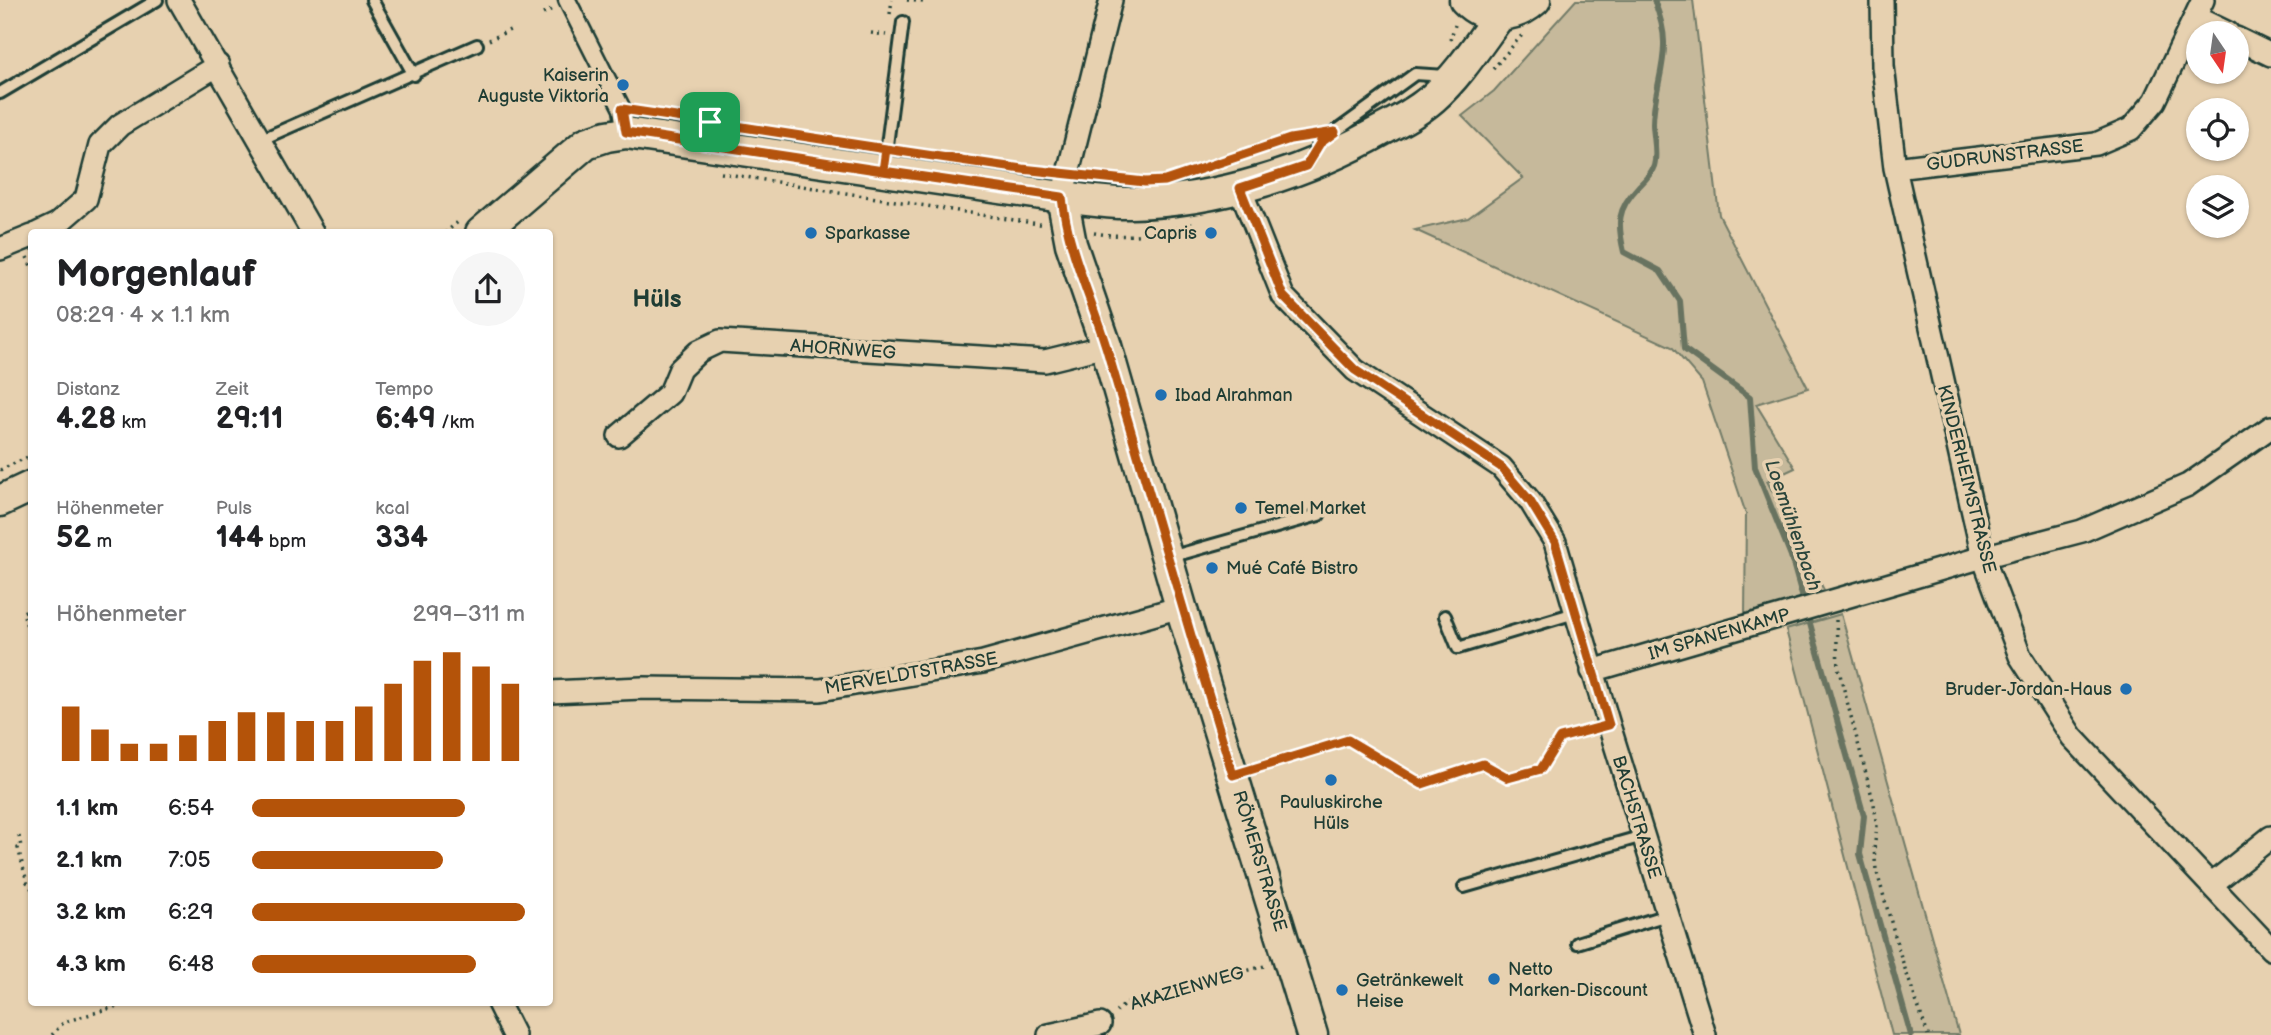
<!DOCTYPE html>
<html lang="de">
<meta charset="utf-8">
<style>
body{margin:0;font-family:"Balsamiq Sans",sans-serif;background:#f6f6f6;color:#202124;height:100vh;display:flex;flex-direction:column;font-size:26px;white-space:nowrap}
*{box-sizing:border-box;margin:0}
p{font-size:23px;color:#757577}
.icon{flex:none;width:38px;height:38px;fill:none;stroke:currentColor;stroke-width:2;stroke-linecap:round;stroke-linejoin:round}
.map{position:relative;flex:1;overflow:hidden}
.panel{position:absolute;left:28px;top:229px;width:525px;height:777px;display:flex;flex-direction:column;background:#fff;border-radius:7px;box-shadow:0 2px 5px #0004}
.panel>*{flex:none}
.needle{width:46px;rotate:167deg}
.fabs{position:absolute;left:2186px;top:21px;display:grid;gap:14px}
.fabs a{display:grid;place-items:center;width:63px;height:63px;border-radius:50%;background:#fff;box-shadow:0 2px 5px #0004;font-size:35px}
.pin{position:absolute;display:grid;place-items:center;width:60px;height:60px;color:#fff;margin:-30px;border-radius:14px;box-shadow:0 4px 10px #0006}
.round{display:grid;place-items:center;flex:none;width:74px;height:74px;border-radius:37px;background:#f6f6f6}
.headline{display:flex;align-items:center;justify-content:space-between;height:119px;padding:0 28px}
h1{font-size:38px;font-weight:800;line-height:52px}
.figures{display:grid;grid-template-columns:repeat(3,1fr);gap:10px;height:119px;padding:7px 28px}
.figures div{display:grid;align-content:center}
.figures b{font-size:30px;font-weight:800}
.figures small{font-size:19px;font-weight:400}
.figures p{font-size:19px}
.chart{height:196px;padding:14px 28px}
.chart p{display:flex;justify-content:space-between}
.chart svg{width:100%;height:126px;margin-top:7px;stroke:#b45309;stroke-width:6}
ul{padding:0 28px;list-style:none;font-size:23px}
li{display:grid;grid-template-columns:112px 84px 1fr;align-items:center;height:52px}
li i{height:18px;border-radius:9px;background:#b45309}
.map>svg:first-child{display:block}
.green{fill:#c6b99b;stroke:#727b68;stroke-width:2}
.lines{fill:none;stroke-linecap:round;stroke-linejoin:round}
.stream{stroke:#687361;stroke-width:6}
.service-casing{stroke:#1f3d34;stroke-width:16}
.pedestrian-casing{stroke:#1f3d34;stroke-width:21}
.minor-casing{stroke:#1f3d34;stroke-width:26}
.secondary-casing{stroke:#1f3d34;stroke-width:35}
.path{stroke:#1f3d34;stroke-width:3.5;stroke-dasharray:2 5;stroke-linecap:butt}
.service{stroke:#e7d1b0;stroke-width:10}
.pedestrian{stroke:#e7d1b0;stroke-width:16}
.minor{stroke:#e7d1b0;stroke-width:21}
.secondary{stroke:#e7d1b0;stroke-width:30}
.route-casing{stroke:#fff;stroke-width:14}
.route{stroke:#b45309;stroke-width:9}
.poi-dot{fill:#1f6fb2;stroke:#e7d1b0;stroke-width:2.5}
.labels{text-anchor:middle;stroke-width:7;stroke-linejoin:round;paint-order:stroke}
.poi-label{font-size:18px;fill:#1f3d34;stroke:#e7d1b0;text-anchor:start}
.street-label{font-size:18px;fill:#1f3d34;stroke:#e7d1b0}
.water-label{font-size:19px;font-style:italic;fill:#2b463c;stroke:#e7d1b0}
.district-label{font-size:24px;font-weight:bold;fill:#1f3d34;stroke:#e7d1b0}
</style>
<div class="map">
<svg width="2271" height="1035" viewBox="0 0 2271 1035">
<rect width="100%" height="100%" fill="#e7d1b0"/>
<filter id="ink" filterUnits="userSpaceOnUse"><feTurbulence type="fractalNoise" baseFrequency=".0143" numOctaves="2"/><feDisplacementMap in="SourceGraphic" scale="14" xChannelSelector="R" yChannelSelector="G"/><feConvolveMatrix kernelMatrix="1 2 1 2 8 2 1 2 1" color-interpolation-filters="sRGB"/></filter>
<g filter="url(#ink)">
<path class="green" d="M1576,0H1693L1719,215L1808,388L1756,404L1795,468L1767,481L1825,592L1745,615L1746,514L1702,382L1672,347L1415,230L1468,218L1523,178L1462,116L1494,91Z
M1841,614L1959,1035H1892L1786,630Z"/>
<g class="lines">
<path class="stream" d="M1654,0C1659,13 1664,28 1664,42C1665,69 1653,95 1653,123C1653,136 1658,153 1654,166C1651,175 1644,181 1638,187C1617,209 1617,223 1624,252L1660,271L1680,301L1684,349L1750,397L1755,467L1791,556L1864,816L1860,854L1911,1035"/>
<g class="service-casing">
<path id="service" d="M372,0L414,75
M0,93L157,0
M260,140L477,45
M1311,158L1320,143L1415,74L1446,76
M884,168L903,22
M1170,557L1319,515
M1445,616L1458,648L1575,613
M1464,887L1643,836
M1577,943L1667,915"/>
</g>
<g class="pedestrian-casing">
<path id="pedestrian" d="M567,0L622,109L626,133"/>
</g>
<g class="minor-casing">
<path id="minor" d="M179,0L313,233
M1882,0L1883,66L1895,168L1983,557L2020,656L2072,737L2271,949
M2195,17L2228,33
M2236,38L2271,55
M1895,168L2096,144L2131,129L2155,101L2203,0
M1240,188L1283,296L1355,370L1501,467L1530,501L1555,542L1609,725L1705,1035
M1062,197L1111,0
M38,233L57,224L86,199L100,145L120,125L218,65
M0,249L32,236
M619,436L670,393L680,369L699,351L720,341L1045,361L1106,346
M1592,671L1983,557L2082,531L2188,485L2271,427
M550,692L642,688L820,690L983,662L1181,607
M2211,885L2271,837
M498,1003L514,1035
M1049,1035L1100,1024"/>
</g>
<g class="secondary-casing">
<path id="secondary" d="M1465,0C1485,21 1515,18 1535,0
M1062,197L1071,244L1106,346L1181,607L1312,1035
M481,233L586,143L607,136L626,133L1062,197C1084,199 1108,204 1131,203C1219,201 1308,172 1384,129C1401,120 1418,111 1433,98C1459,75 1479,43 1500,15
M0,501L32,486"/>
</g>
<path class="path" d="M907,0L923,2V0
M543,14L554,8
M890,14L892,0
M871,33L886,35
M489,40L512,29
M1450,40L1455,25
M1493,69L1522,35
M1202,169L1290,139L1308,136
M721,173L1045,225
M445,233L459,221
M1094,233C1130,239 1162,233 1197,223
M27,257L32,268
M0,470L32,455
M32,608L23,612L32,644
M1836,620L1838,667L1874,804L1877,827L1874,849L1876,869L1901,957L1928,1035
M1255,768L1348,740L1422,784L1483,763L1509,778L1541,769L1561,738L1590,730
M19,836L21,847L18,848L27,882L32,889
M1116,1012L1125,1004L1268,965
M52,1035L64,1022L128,1003"/>
<use href="#service" class="service"/>
<use href="#pedestrian" class="pedestrian"/>
<use href="#minor" class="minor"/>
<use href="#secondary" class="secondary"/>
</g>
</g>
<g class="lines" filter="url(#ink)">
<g class="route-casing">
<path id="route" d="M710,122L886,149L883,171L1062,197C1068,254 1095,305 1110,360C1150,499 1191,637 1233,775L1348,740L1422,784L1483,764L1508,778L1541,769L1560,738L1609,725L1555,542L1530,501L1501,467L1355,370L1283,296L1240,188L1306,166L1320,143L1335,132L1290,139L1165,181L1145,182L1022,169L886,149L883,171L626,132L622,109L710,122"/>
</g>
<use href="#route" class="route"/>
</g>
<g class="poi-dot">
<circle cx="623" cy="85" r="7"/>
<circle cx="811" cy="233" r="7"/>
<circle cx="1211" cy="233" r="7"/>
<circle cx="1161" cy="395" r="7"/>
<circle cx="1241" cy="508" r="7"/>
<circle cx="1212" cy="568" r="7"/>
<circle cx="2126" cy="689" r="7"/>
<circle cx="1331" cy="780" r="7"/>
<circle cx="1494" cy="979" r="7"/>
<circle cx="1342" cy="990" r="7"/>
</g>
<g class="labels">
<g class="poi-label">
<text x="609" y="81" text-anchor="end">Kaiserin<tspan x="609" dy="21">Auguste Viktoria</tspan></text>
<text x="825" y="239">Sparkasse</text>
<text x="1197" y="239" text-anchor="end">Capris</text>
<text x="1175" y="401">Ibad Alrahman</text>
<text x="1255" y="514">Temel Market</text>
<text x="1226" y="574">Mué Café Bistro</text>
<text x="2112" y="695" text-anchor="end">Bruder-Jordan-Haus</text>
<text x="1331" y="808" text-anchor="middle">Pauluskirche<tspan x="1331" dy="21">Hüls</tspan></text>
<text x="1508" y="975">Netto<tspan x="1508" dy="21">Marken-Discount</tspan></text>
<text x="1356" y="986">Getränkewelt<tspan x="1356" dy="21">Heise</tspan></text>
</g>
<g class="street-label">
<text transform="translate(2005 155) rotate(-7)" y="6">GUDRUNSTRASSE</text>
<text transform="translate(843 349) rotate(4)" y="6">AHORNWEG</text>
<text transform="translate(1967 479) rotate(76)" y="6">KINDERHEIMSTRASSE</text>
<text transform="translate(1719 634) rotate(-16)" y="6">IM SPANENKAMP</text>
<text transform="translate(911 673) rotate(-10)" y="6">MERVELDTSTRASSE</text>
<text transform="translate(1637 817) rotate(73)" y="6">BACHSTRASSE</text>
<text transform="translate(1260 861) rotate(73)" y="6">RÖMERSTRASSE</text>
<text transform="translate(1187 988) rotate(-16)" y="6">AKAZIENWEG</text>
</g>
<g class="water-label">
<text transform="translate(1794 525) rotate(71)" y="7">Loemühlenbach</text>
</g>
<g class="district-label">
<text x="657" y="307">Hüls</text>
</g>
</g>
</svg>
<div class="fabs">
<a><svg class="needle" viewBox="-14 -14 28 28"><path d="M0-13l5 13h-10z" fill="#e53935"/><path d="M0 13l5-13h-10z" fill="#757577"/></svg></a>
<a><svg class="icon" aria-label="locate" viewBox="0 0 24 24"><circle cx="12" cy="12" r="6"/><path d="M12 2v4M12 18v4M2 12h4M18 12h4"/></svg></a>
<a><svg class="icon" aria-label="layers" viewBox="0 0 24 24"><path d="M12 4l9 5-9 5-9-5zM3 14l9 5 9-5"/></svg></a>
</div>
<div class="pin" style="left:710px;top:122px;background:#1e9e55"><svg class="icon" aria-label="arrive" viewBox="0 0 24 24"><path d="M6 21V4h12l-3 4 3 4H6"/></svg></div>
<section class="panel">
<div class="headline"><div><h1>Morgenlauf</h1><p>08:29 · 4 × 1.1 km</p></div><a class="round"><svg class="icon" aria-label="share" viewBox="0 0 24 24"><path d="M12 15V3M7 8l5-5 5 5M5 13v7h14v-7"/></svg></a></div>
<div class="figures">
<div><p>Distanz</p><b>4.28<small> km</small></b></div>
<div><p>Zeit</p><b>29:11</b></div>
<div><p>Tempo</p><b>6:49<small> /km</small></b></div>
</div>
<div class="figures">
<div><p>Höhenmeter</p><b>52<small> m</small></b></div>
<div><p>Puls</p><b>144<small> bpm</small></b></div>
<div><p>kcal</p><b>334</b></div>
</div>
<div class="chart"><p><span>Höhenmeter</span>299–311 m</p>
<svg viewBox="0 0 160 44" preserveAspectRatio="none"><path d="M5 44V25M15 44V33M25 44V38M35 44V38M45 44V35M55 44V30M65 44V27M75 44V27M85 44V30M95 44V30M105 44V25M115 44V17M125 44V9M135 44V6M145 44V11M155 44V17"/></svg>
</div>
<ul>
<li><b>1.1 km</b>6:54<i style="width:78%"></i></li>
<li><b>2.1 km</b>7:05<i style="width:70%"></i></li>
<li><b>3.2 km</b>6:29<i style="width:100%"></i></li>
<li><b>4.3 km</b>6:48<i style="width:82%"></i></li>
</ul>
</section>
</div>
